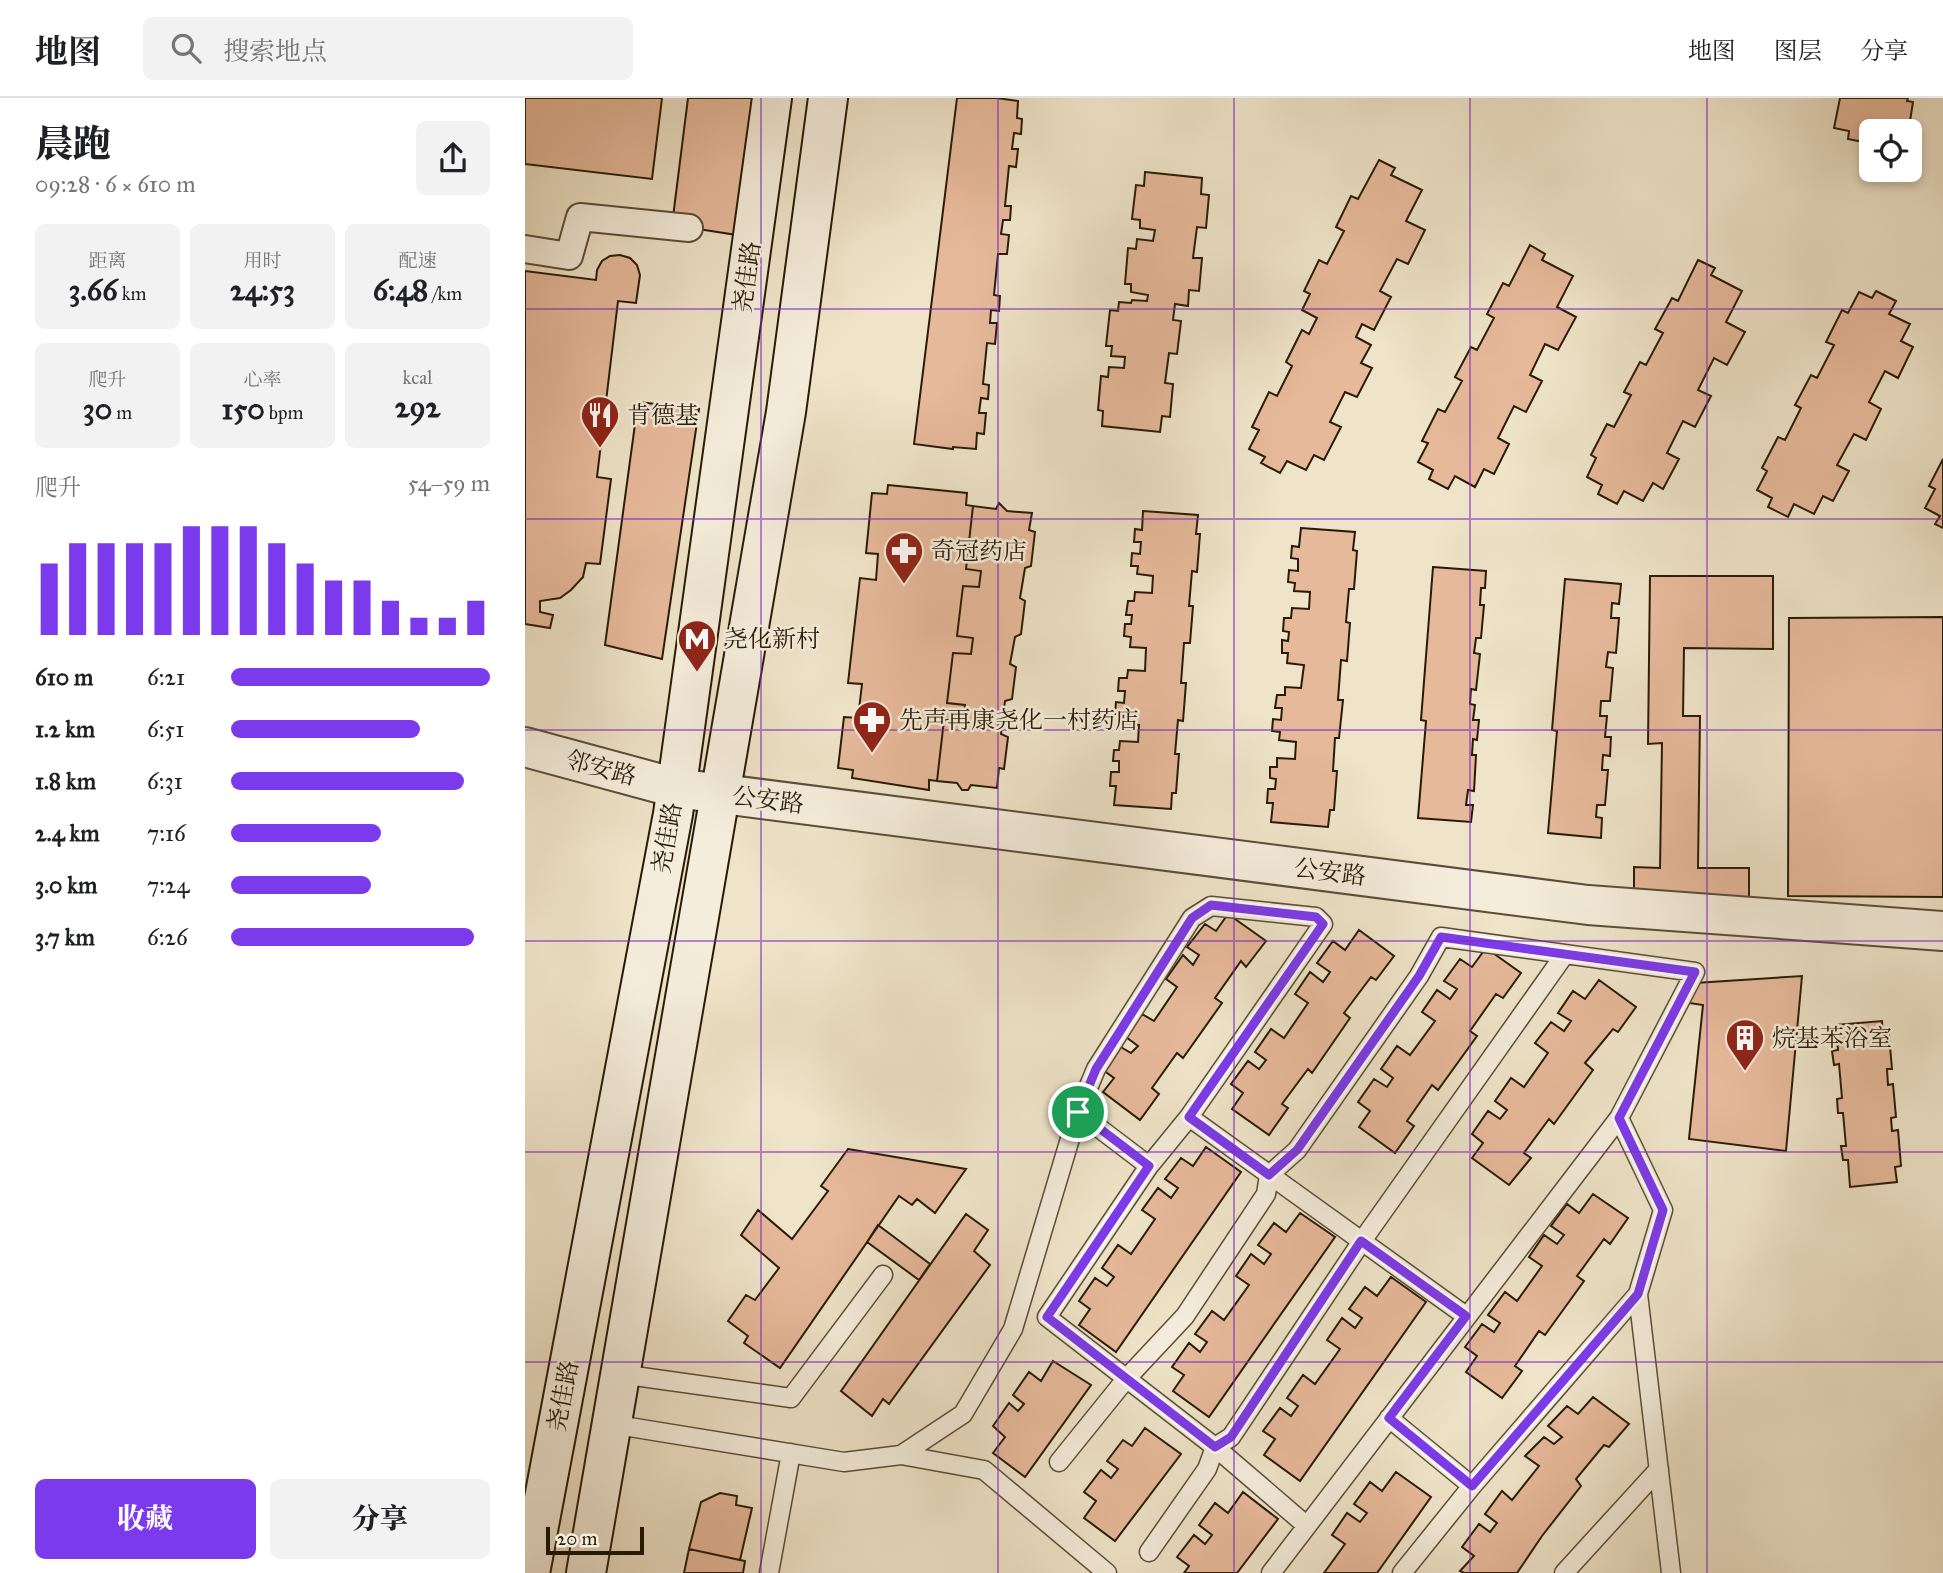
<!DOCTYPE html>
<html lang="zh">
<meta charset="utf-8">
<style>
body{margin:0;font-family:"IM FELL Great Primer","Noto Serif SC",serif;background:#f2f2f2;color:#202124;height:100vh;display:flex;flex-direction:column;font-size:26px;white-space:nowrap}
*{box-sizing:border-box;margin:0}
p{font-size:23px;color:#757577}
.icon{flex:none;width:38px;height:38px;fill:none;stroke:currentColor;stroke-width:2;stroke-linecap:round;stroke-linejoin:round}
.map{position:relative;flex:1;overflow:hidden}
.sheet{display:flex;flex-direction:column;background:#fff;width:525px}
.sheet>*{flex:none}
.buttons{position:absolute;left:1334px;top:21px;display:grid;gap:14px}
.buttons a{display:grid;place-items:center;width:63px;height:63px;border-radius:10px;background:#fff;box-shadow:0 4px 10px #0003;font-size:35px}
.scale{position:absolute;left:21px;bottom:18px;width:98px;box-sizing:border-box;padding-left:7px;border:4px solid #281b06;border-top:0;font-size:19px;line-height:24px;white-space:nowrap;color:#281b06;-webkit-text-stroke:5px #f5eddc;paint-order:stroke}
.pin{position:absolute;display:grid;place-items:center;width:60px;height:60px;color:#fff;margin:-30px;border:4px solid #fff;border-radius:50%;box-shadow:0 2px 7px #0007}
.round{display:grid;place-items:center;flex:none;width:74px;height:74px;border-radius:10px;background:#f2f2f2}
.summary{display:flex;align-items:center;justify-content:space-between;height:119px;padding:0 35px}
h1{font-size:38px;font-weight:800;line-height:52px}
.metrics{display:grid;grid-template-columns:repeat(3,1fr);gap:10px;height:119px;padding:7px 35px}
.metrics div{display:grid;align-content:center;border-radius:10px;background:#f2f2f2;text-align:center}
.metrics b{font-size:30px;font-weight:800}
.metrics small{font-size:19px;font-weight:400}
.metrics p{font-size:19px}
.chart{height:196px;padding:14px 35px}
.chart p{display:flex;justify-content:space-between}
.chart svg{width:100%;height:126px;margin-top:7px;stroke:#7c3aed;stroke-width:6}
.cta{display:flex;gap:14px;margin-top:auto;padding:14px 35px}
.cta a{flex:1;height:80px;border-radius:10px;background:#7c3aed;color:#fff;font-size:28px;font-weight:800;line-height:80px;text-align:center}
.cta a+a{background:#f2f2f2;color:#202124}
ul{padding:0 35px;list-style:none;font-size:23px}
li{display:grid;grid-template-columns:112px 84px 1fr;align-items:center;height:52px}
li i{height:18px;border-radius:9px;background:#7c3aed}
header{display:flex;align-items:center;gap:42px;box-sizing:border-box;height:98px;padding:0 35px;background:#fff;border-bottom:2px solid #e0e0e0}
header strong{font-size:33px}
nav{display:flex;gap:38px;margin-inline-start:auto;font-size:24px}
.search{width:490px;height:63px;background:#f2f2f2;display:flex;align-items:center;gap:18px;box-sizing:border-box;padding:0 24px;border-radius:10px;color:#757577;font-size:26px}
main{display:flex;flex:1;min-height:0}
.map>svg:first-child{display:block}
.building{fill:#e7b99b;stroke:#281b06;stroke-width:2}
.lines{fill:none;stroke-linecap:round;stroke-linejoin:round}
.service-casing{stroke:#5a4d37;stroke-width:21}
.pedestrian-casing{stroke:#5a4d37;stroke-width:30}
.tertiary-casing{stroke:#5a4d37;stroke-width:42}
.secondary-casing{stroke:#281b06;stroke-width:42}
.service{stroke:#f5eddc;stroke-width:18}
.pedestrian{stroke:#f5eddc;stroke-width:26}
.tertiary{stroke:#f5eddc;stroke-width:38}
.secondary{stroke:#f5eddc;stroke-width:38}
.route-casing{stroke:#fff;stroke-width:14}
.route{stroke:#7c3aed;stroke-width:9}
.grid{fill:none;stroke:#7b2cbf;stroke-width:2;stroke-opacity:0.55}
.labels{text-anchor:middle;stroke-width:5;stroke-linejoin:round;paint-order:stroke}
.street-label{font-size:24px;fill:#281b06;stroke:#f5eddc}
.poi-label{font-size:24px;fill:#281b06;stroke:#f5eddc;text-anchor:start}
</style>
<header>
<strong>地图</strong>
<div class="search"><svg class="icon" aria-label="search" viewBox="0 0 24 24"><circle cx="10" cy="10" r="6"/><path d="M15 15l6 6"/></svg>搜索地点</div>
<nav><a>地图</a><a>图层</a><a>分享</a></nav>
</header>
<main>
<section class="sheet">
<div class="summary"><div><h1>晨跑</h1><p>09:28 · 6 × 610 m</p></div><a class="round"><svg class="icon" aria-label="share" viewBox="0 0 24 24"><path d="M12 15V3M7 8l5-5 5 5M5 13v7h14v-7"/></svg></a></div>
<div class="metrics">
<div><p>距离</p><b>3.66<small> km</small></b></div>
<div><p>用时</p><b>24:53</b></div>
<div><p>配速</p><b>6:48<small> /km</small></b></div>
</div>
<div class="metrics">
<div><p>爬升</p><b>30<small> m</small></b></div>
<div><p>心率</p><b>150<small> bpm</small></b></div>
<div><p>kcal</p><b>292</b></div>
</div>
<div class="chart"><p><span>爬升</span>54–59 m</p>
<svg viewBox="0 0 160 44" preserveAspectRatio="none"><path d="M5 44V19M15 44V12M25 44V12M35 44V12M45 44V12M55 44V6M65 44V6M75 44V6M85 44V12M95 44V19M105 44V25M115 44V25M125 44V32M135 44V38M145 44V38M155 44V32"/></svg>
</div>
<ul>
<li><b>610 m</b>6:21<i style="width:100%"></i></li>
<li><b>1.2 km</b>6:51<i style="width:73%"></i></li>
<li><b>1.8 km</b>6:31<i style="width:90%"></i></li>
<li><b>2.4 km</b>7:16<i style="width:58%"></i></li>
<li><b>3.0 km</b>7:24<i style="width:54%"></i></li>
<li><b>3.7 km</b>6:26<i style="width:94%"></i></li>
</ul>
<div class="cta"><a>收藏</a><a>分享</a></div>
</section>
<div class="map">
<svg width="1418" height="1475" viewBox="0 0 1418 1475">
<rect width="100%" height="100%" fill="#efe4c9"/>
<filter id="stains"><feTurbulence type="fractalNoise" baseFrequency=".00286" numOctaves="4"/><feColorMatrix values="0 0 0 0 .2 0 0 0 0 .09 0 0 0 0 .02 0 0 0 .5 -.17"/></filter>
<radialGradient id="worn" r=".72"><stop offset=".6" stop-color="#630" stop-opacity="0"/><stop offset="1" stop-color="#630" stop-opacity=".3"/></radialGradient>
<path class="building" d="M0,0H137L127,81L0,66Z
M163,0H230L212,137L147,127Z
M432,0H472L493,3L492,20L497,21L496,36L489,35L487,51H493L491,69L484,68L480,108H486L485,122H478L476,136L484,137L482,156H473L469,197L475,198L474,213L466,212L465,225H472L470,246L462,245L458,286L464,287L463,301L456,300L454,315H461L459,336L452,335L451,351L428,349V351L389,346Z
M1315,0H1383L1382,3L1388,4L1385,23L1378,22L1376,33H1346L1343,45L1323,41L1324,33L1309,30Z
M854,62L870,70L866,77L897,92L881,123L900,132L883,166L872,161L855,193L866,199L849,232L837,226L831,239L846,247L836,265L847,270L832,299L820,294L805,324L816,329L799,362L789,357L781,372L762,363L755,375L736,365L740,359L724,351L734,332L727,329L744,294L752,298L767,268L761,264L777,232L784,236L792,220L777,212L785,196L779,193L794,162L802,166L819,133L811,129L826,98L833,101Z
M620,74L677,80L676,96L684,97L681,130L672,129L668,160H677L674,193L664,192L663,208L650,206L648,222L656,223L652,256L644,255L640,285L648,286L645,319L637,318L635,334L577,328L578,313L573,312L576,278L583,279L584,269L599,270L600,259L586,258L587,248H581L585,212L593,213L594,204L606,205L607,202L622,203L623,197L606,194V186H600L603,150L611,151L612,141L628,143L630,132L615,130V122L607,121L611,87L619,88Z
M1005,147L1020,156L1017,162L1048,178L1032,209L1051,219L1033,252L1020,246L1005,277L1017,283L1001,314L989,308L973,340L984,346L969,376L959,371L950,389L930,378L923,391L904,381L908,372L893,364L903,345L897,343L913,311L920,314L937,283L930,279L946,249L952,252L969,220L962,216L978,185L984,188Z
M95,157L105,160L112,167L115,177L111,205L93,203L72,379L86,381L75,466L61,465L58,479L46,492L35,500L15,503V514L28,517L25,530L0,526V173L71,182L72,172L77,163L85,158Z
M1173,162L1190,170L1186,177L1217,193L1201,224L1220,234L1202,267L1189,260L1173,292L1186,298L1170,329L1158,323L1142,355L1154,361L1138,391L1128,385L1118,403L1099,393L1092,406L1073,396L1077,387L1062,379L1071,360L1066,357L1082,326L1089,329L1106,297L1099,294L1115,264L1121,267L1138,235L1130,231L1147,200L1153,203Z
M1351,193L1371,203L1364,216L1385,226L1376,243L1388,249L1373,280L1360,273L1344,304L1356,311L1341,342L1329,336L1312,367L1324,373L1308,403L1298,398L1289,416L1269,406L1263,419L1243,409L1247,400L1232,392L1242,373L1237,370L1253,339L1260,342L1276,310L1270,307L1286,277L1292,280L1309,247L1301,244L1317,212L1323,215L1334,194L1347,200Z
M113,304L174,311L137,561L80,547Z
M1418,361V430L1410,426L1415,418L1400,410L1410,391L1404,388Z
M363,387L442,395L441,407L448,408L441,471L456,473L454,489L438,488L432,538L448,540L446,556L428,555L422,605L440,607L438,623L419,622L412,683L404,682V692L327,680L328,672L313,670L319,619L333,620L337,586L323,585L335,480L351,482L353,456L341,455L347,395L362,396Z
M474,405L482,413L507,415L504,432L510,434L506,468L500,470L495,500L500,503L496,536L490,539L485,566L491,569L487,601L480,603L476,636L483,639L479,671L474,670L472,690L446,687L443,692H437L432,685L412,683L419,622L438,623L440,607L422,605L428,555L446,556L448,540L432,538L438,488L454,489L456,473L441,471L448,408L471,411Z
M618,413L673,417L671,436H675L672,474L667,473L664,508H668L665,545H659L656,585H661L658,623L653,622L650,656H654L651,695H647L646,711L589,707L591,688H585L586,674H594V663H588L589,652H594L595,643L613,644L614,627L597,626L598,617L590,616L591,604L599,605L600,593H593L594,580H602L603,572L620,573L621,550L605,549L606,539L599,538L600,526H606L607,517H601L603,503H609L610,494L627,495L628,478L612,476L613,468H606L607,455L615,456L616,444H609L610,431L617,432Z
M776,430L830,434L828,452L832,453L829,491H824L821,524L825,525L822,563L816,562L813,602H818L814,640H810L808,673H812L809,712H805L803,729L746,724L748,705H742L743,691H750L751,681L745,680V669H752V660L770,661L771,644L754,642L755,634L747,633L748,621L756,622L757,610H750L752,597H760V589L776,590L779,567L762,565L763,555H757V542L763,543L764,534L758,533L759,520H766L767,510L784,511L785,494L769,493L770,485L763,484L764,472L773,473V461L766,460L767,448L774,449Z
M908,469L961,473L960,490H956L955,507H959L956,540H951L949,555L955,556L951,592L946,591L945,606L950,607L948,622H954L952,642L948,641L947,657H951L949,693L943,692L941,707H948L946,724L893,720L901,623L896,622Z
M1125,478H1248V551L1159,550L1158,618H1175L1173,770H1224V811L1109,800V769L1135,770L1137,645L1123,646Z
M1040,481L1096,486L1094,506L1087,505L1086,520H1094L1091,555L1083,554L1081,569L1088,570L1085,603H1076L1075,618H1082L1080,639H1086L1085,658L1078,657L1077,672H1083L1080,707H1072L1071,719L1077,720L1076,740L1023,735L1032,633L1027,632Z
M1418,519V799L1263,798L1264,520Z
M703,816L741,843L721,869L716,863L690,900L697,905L658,960L652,955L627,990L634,996L615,1022L578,994L589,980L578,972L594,948L606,955L613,948L601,939L617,916L629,923L652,889L641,881L658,857L668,867L674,857L662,849L680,826L691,833Z
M834,832L869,858L851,882L846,879L819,915L825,920L787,975L783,971L757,1006L763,1010L744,1037L707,1011L718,995L706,986L723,963L734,971L741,962L730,954L746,931L759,940L783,905L770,896L785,874L798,884L805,874L792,865L808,843L820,852Z
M961,850L996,875L978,900L971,896L945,933L952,938L913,992L907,987L882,1023L889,1028L870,1055L834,1029L845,1013L833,1004L849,981L862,989L868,980L856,971L872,948L885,957L910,923L897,914L912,892L925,901L932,891L919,883L935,861L947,869Z
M1277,878L1261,1053L1164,1041L1178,907L1164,905L1170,885Z
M1074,882L1111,909L1093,934L1088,931L1060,965L1068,972L1029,1026L1024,1021L999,1055L1006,1060L984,1087L947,1060L958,1045L947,1036L963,1013L975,1021L982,1012L970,1003L986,980L999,989L1023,955L1010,945L1026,924L1039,933L1046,923L1033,915L1048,893L1060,901Z
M1357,923L1358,937H1364L1367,971H1362L1363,987L1368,986L1371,1019L1366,1020L1367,1033L1373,1032L1376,1068L1370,1069L1372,1084L1325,1089L1323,1062H1318L1316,1048H1321L1318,1015H1313L1312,1001L1317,1000L1314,966L1309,967L1307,953L1313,952L1311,927Z
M681,1049L716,1074L591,1254L554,1227L565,1211L554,1203L570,1180L582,1188L589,1179L577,1170L593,1147L606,1156L630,1121L617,1112L633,1090L646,1100L653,1090L640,1081L656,1060L668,1068Z
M323,1051L441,1071L410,1115L392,1101L387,1107L374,1098L255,1270L219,1245L223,1238L203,1223L221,1197L230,1202L254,1170L216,1137L233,1112L267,1141L303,1093L296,1088Z
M1068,1096L1103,1120L1085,1146L1079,1141L1052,1178L1059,1183L1020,1237L1014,1233L990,1268L997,1273L977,1300L941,1274L952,1258L940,1249L957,1226L969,1234L975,1225L963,1217L980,1194L992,1203L1017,1168L1004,1159L1019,1137L1032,1146L1039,1137L1026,1128L1042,1106L1054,1115Z
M775,1115L810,1139L684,1319L648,1293L659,1277L647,1269L664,1245L675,1254L682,1244L670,1236L687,1213L699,1222L724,1187L711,1178L726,1156L739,1166L746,1156L733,1147L749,1125L761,1134Z
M441,1116L463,1132L449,1153L465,1167L364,1306L358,1301L347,1318L316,1293Z
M353,1127L405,1166L394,1182L342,1144Z
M866,1179L901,1204L775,1383L739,1357L750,1341L738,1333L755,1310L766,1318L773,1308L762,1300L778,1277L790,1286L815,1251L802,1242L817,1220L830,1230L837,1220L824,1211L840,1189L852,1198Z
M528,1263L566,1287L500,1379L468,1355L480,1339L468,1328L484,1305L493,1313L499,1306L488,1297L504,1274L516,1283Z
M1068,1299L1104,1326L1084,1349L1079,1347L1051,1381L1056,1388L1017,1438L992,1475H939L935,1473L949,1458L937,1449L954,1426L965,1434L972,1425L960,1416L977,1393L987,1402L1014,1368L1000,1358L1019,1339L1029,1346L1037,1339L1023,1328L1042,1308L1053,1316Z
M620,1330L656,1356L590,1443L559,1420L571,1403L559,1394L576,1372L586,1380L593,1371L582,1363L598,1342L607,1348Z
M871,1374L906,1399L862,1461L852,1475H799L820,1446L807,1437L822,1415L835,1424L842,1415L829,1406L845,1384L857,1393Z
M718,1394L753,1421L712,1475H659L664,1468L652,1459L669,1437L680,1446L687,1437L674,1427L690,1405L703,1415Z
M195,1395L212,1398L211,1407L227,1410L215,1462L164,1451L176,1404Z
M164,1451L220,1463L218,1475H159Z"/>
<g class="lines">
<g class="service-casing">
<path id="service" d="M553,1014L624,1068
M664,1019L941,1218
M1094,1020L1138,1112L1113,1196L1146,1475
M95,1276L266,1300L358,1177
M864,1320L947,1388
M86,1326L319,1364L376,1357L438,1316L488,1231L553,1014L571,971L667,820L686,808L791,819L798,826L664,1019L624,1068L522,1219L690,1349L782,1428
M376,1357L459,1372L582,1475
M534,1364L601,1281L660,1218L741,1096L744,1077L772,1052L894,878L916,839L1170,874L1094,1020L746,1475
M624,1454L682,1371L690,1349L706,1339L837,1143L1040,856
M244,1475L266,1355
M877,1475L947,1388L1113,1196
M1039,1475L1134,1371"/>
</g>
<g class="pedestrian-casing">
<path id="pedestrian" d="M0,151L44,158L55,119L164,130"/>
</g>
<g class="tertiary-casing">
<path id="tertiary" d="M0,649L151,690L1063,807L1418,833"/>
</g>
<g class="secondary-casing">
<path id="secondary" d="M5,1475L148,716L247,0
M61,1475L261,314L303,0"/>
</g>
<use href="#service" class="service"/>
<use href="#pedestrian" class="pedestrian"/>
<use href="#tertiary" class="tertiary"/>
<use href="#secondary" class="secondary"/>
</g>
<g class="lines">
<g class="route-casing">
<path id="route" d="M686,807L791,819L798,826L664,1019L744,1077L772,1052L894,878L916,839L1170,874L1094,1020L1138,1112L1113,1196L947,1388L864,1320L941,1218L836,1143L706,1339L690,1349L522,1219L624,1068L553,1014L571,971L667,820Z"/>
</g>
<use href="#route" class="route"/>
</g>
<path class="grid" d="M236,0V1475M473,0V1475M709,0V1475M945,0V1475M1182,0V1475M0,211H1418M0,421H1418M0,632H1418M0,843H1418M0,1054H1418M0,1264H1418"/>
<defs>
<g id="restaurant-pin" transform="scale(2.0125)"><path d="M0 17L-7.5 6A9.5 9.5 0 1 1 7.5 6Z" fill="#8f2418" stroke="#f5eddc"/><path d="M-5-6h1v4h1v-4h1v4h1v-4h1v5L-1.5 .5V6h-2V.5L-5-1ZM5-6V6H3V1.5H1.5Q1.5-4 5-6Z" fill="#fff"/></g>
<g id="pharmacy-pin" transform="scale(2.0125)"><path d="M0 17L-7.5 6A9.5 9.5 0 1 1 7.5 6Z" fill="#8f2418" stroke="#f5eddc"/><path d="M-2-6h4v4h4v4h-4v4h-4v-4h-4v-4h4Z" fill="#fff"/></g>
<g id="metro-pin" transform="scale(2.0125)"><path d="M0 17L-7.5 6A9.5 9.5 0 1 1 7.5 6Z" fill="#8f2418" stroke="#f5eddc"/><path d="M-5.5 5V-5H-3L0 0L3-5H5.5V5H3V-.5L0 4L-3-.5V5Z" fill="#fff"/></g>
<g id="building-pin" transform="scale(2.0125)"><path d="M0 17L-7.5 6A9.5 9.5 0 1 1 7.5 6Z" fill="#8f2418" stroke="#f5eddc"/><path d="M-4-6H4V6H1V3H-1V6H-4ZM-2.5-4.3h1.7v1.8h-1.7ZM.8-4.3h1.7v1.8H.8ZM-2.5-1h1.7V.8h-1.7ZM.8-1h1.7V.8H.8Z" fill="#fff"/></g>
</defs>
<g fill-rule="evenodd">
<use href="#restaurant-pin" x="75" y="317"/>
<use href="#pharmacy-pin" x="379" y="453"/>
<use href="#metro-pin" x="172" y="541"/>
<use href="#pharmacy-pin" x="347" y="622"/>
<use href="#building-pin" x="1220" y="940"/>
</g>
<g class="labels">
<g class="street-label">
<text transform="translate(222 179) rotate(-82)" y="8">尧佳路</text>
<text transform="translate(76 670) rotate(15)" y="8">邻安路</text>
<text transform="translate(243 702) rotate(7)" y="8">公安路</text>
<text transform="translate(142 740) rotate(-80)" y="8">尧佳路</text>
<text transform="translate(805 774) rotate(7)" y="8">公安路</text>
<text transform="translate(38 1298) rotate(-79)" y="8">尧佳路</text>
</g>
<g class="poi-label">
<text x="102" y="325">肯德基</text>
<text x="406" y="461">奇冠药店</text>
<text x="199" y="549">尧化新村</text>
<text x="374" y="630">先声再康尧化一村药店</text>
<text x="1247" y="948">烷基苯浴室</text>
</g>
</g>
<rect width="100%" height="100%" filter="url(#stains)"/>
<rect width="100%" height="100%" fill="url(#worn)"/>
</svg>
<div class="buttons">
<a><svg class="icon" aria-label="locate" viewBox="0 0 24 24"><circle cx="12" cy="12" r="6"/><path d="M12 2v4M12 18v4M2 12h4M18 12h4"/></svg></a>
</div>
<div class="scale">20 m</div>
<div class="pin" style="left:553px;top:1014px;background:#1e9e55"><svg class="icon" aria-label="arrive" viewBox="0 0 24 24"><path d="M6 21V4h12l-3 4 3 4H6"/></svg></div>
</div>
</main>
